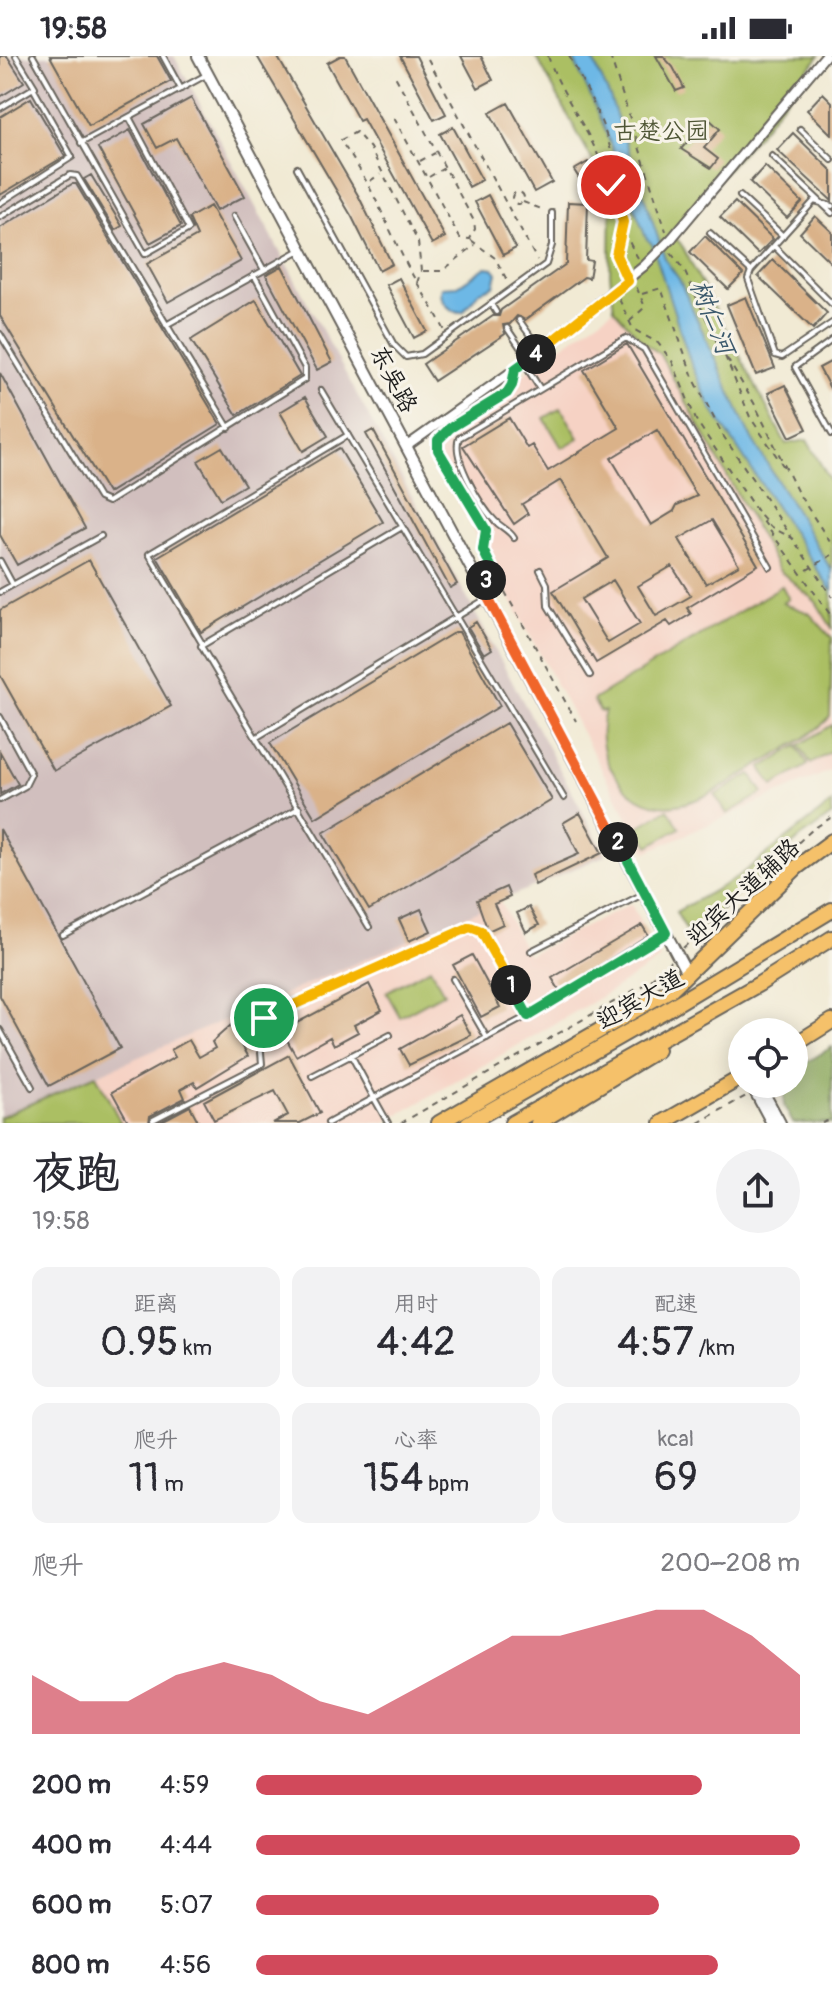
<!DOCTYPE html>
<html lang="zh">
<meta charset="utf-8">
<style>
body{margin:0;font-family:Pangolin,"LXGW WenKai TC",sans-serif;background:#f2f2f3;color:#2b2b33;height:100vh;display:flex;flex-direction:column;font-size:30px;white-space:nowrap}
*{box-sizing:border-box;margin:0}
p{font-size:26px;color:#7c7c81}
.icon{flex:none;width:44px;height:44px;fill:none;stroke:currentColor;stroke-width:2;stroke-linecap:round;stroke-linejoin:round}
.map{position:relative;height:1067px;overflow:hidden}
.side{display:flex;flex-direction:column;background:#fff;flex:1}
.side>*{flex:none}
.fabs{position:absolute;left:728px;top:962px;display:grid;gap:16px}
.fabs a{display:grid;place-items:center;width:80px;height:80px;border-radius:50%;background:#fff;box-shadow:0 4px 20px #0003;font-size:40px}
.pin{position:absolute;display:grid;place-items:center;width:68px;height:68px;color:#fff;margin:-34px;border:4px solid #fff;border-radius:50%;box-shadow:0 2px 8px #0007}
.km{position:absolute;width:40px;height:40px;margin:-20px;border-radius:50%;background:#222;color:#fff;font-size:22px;line-height:40px;text-align:center}
.round{display:grid;place-items:center;flex:none;width:84px;height:84px;border-radius:42px;background:#f2f2f3}
.overview{display:flex;align-items:center;justify-content:space-between;height:136px;padding:0 32px}
h1{font-size:44px;font-weight:600;line-height:60px}
.stats{display:grid;grid-template-columns:repeat(3,1fr);gap:12px;height:136px;padding:8px 32px}
.stats div{display:grid;align-content:center;border-radius:16px;background:#f2f2f3;text-align:center}
.stats b{font-size:40px;font-weight:600}
.stats small{font-size:22px;font-weight:400}
.stats p{font-size:22px}
.chart{height:224px;padding:16px 32px}
.chart p{display:flex;justify-content:space-between}
.chart svg{width:100%;height:144px;margin-top:8px;fill:#d1495b;opacity:.7}
ul{padding:0 32px;list-style:none;font-size:26px}
li{display:grid;grid-template-columns:128px 96px 1fr;align-items:center;height:60px}
li i{height:20px;border-radius:10px;background:#d1495b}
.status{display:flex;justify-content:space-between;align-items:center;height:56px;padding:0 40px;background:#fff;direction:ltr}
.status svg{height:22px;fill:currentColor}
.map>svg:first-child{display:block}
.built{fill:#f6d2c4}
.industrial{fill:#d1bfbe}
.green{fill:#abbf63;stroke:#646e40;stroke-width:2}
.forest{fill:#88a659;stroke:#52613a;stroke-width:2}
.water{fill:#6db8e6;stroke:#446a81;stroke-width:2}
.building{fill:#dab289;fill-rule:evenodd}
.lines{fill:none;stroke-linecap:round;stroke-linejoin:round}
.service-casing{stroke:#67645c;stroke-width:8}
.minor-casing{stroke:#67645c;stroke-width:12}
.tertiary-casing{stroke:#67645c;stroke-width:14}
.primary-casing{stroke:#67645c;stroke-width:18}
.trunk-casing{stroke:#67645c;stroke-width:18}
.path{stroke:#67645c;stroke-width:2;stroke-dasharray:6 6;stroke-linecap:butt}
.service{stroke:#fff;stroke-width:4}
.minor{stroke:#fff;stroke-width:8}
.tertiary{stroke:#fff;stroke-width:10}
.primary{stroke:#f5c16b;stroke-width:14}
.trunk{stroke:#f5c16b;stroke-width:14}
.minor-bridge-casing{stroke:#67645c;stroke-width:12;stroke-linecap:butt}
.path-bridge{stroke:#67645c;stroke-width:2;stroke-dasharray:6 6;stroke-linecap:butt}
.minor-bridge{stroke:#fff;stroke-width:8}
.split-1-casing{stroke:#fff;stroke-width:16}
.split-2-casing{stroke:#fff;stroke-width:16}
.split-3-casing{stroke:#fff;stroke-width:16}
.split-4-casing{stroke:#fff;stroke-width:16}
.split-5-casing{stroke:#fff;stroke-width:16}
.split-1{stroke:#f5b400;stroke-width:10}
.split-2{stroke:#22a559;stroke-width:10}
.split-3{stroke:#f0652b;stroke-width:10}
.split-4{stroke:#22a559;stroke-width:10}
.split-5{stroke:#f5b400;stroke-width:10}
.labels{text-anchor:middle;stroke-width:6;stroke-linejoin:round;paint-order:stroke}
.park-label{font-size:24px;fill:#4e5535;stroke:#f7f3e8}
.street-label{font-size:24px;fill:#1c1c1c;stroke:#f7f3e8}
.water-label{font-size:26px;font-style:italic;fill:#3c5a6d;stroke:#f7f3e8}
</style>
<div class="status"><b>19:58</b><svg viewBox="0 0 49 12"><path d="M0 12V9h3v3zM5 12V6h3v6zM10 12V3h3v9zM15 12V0h3v12zM26 1h20v11H26zM47 4h2v5h-2z"/></svg></div>
<div class="map">
<svg width="832" height="1067" viewBox="0 0 832 1067">
<rect width="100%" height="100%" fill="#f7f3e8"/>
<filter id="ink" filterUnits="userSpaceOnUse"><feTurbulence type="fractalNoise" baseFrequency=".0125" numOctaves="2"/><feDisplacementMap in="SourceGraphic" scale="16" xChannelSelector="R" yChannelSelector="G"/><feConvolveMatrix kernelMatrix="1 2 1 2 8 2 1 2 1" color-interpolation-filters="sRGB"/></filter>
<filter id="wash" filterUnits="userSpaceOnUse"><feTurbulence type="fractalNoise" baseFrequency=".006" numOctaves="4" result="noise"/><feDisplacementMap in="SourceGraphic" scale="32" xChannelSelector="R" yChannelSelector="G"/><feGaussianBlur stdDeviation="1.8" result="paint"/><feColorMatrix in="noise" values="0 0 0 0 0 0 0 0 0 0 0 0 0 0 0 0 0 1.4 0 .05"/><feComposite in="paint" operator="in"/></filter>
<g filter="url(#wash)">
<rect width="100%" height="100%" fill="#f1ead4"/>
<path class="built" d="M614,253L644,287L659,297L779,514L816,546L832,572V714L646,796L433,399L432,390L443,375Z
M499,844L528,899L631,848L660,903L611,935L384,1067H121L96,1019Z"/>
<path class="industrial" d="M0,0H174L606,799L0,1061Z"/>
<path class="green" d="M536,0H819L758,78L671,177L681,188L786,388L807,384L832,428V572L816,546L779,514L659,297L644,287L614,253L610,218L611,139Z
M561,352L579,382L562,392L544,362Z
M782,530L789,543L783,547L809,557L832,582L830,661C811,681 784,694 759,709C714,736 657,780 615,719C602,701 598,677 605,655L600,656L593,644Z
M832,669V695L811,708L799,689Z
M797,690L808,709L773,730L761,712Z
M751,718L763,737L727,758L715,739Z
M832,747V759L799,783L699,873L686,874L676,856L736,822Z
M668,753L680,772L649,790L638,771Z
M430,912L444,937L400,961L386,936Z
M96,1019L121,1067H0V1061Z"/>
<path class="forest" d="M832,991V1067H793L784,1050V1028H794V1014Z"/>
<path class="water" d="M572,0H591L610,41L666,205L679,223L748,376L832,515V536L711,352L691,308L652,188L646,182L598,56Z
M486,211L493,212L497,217L494,230L480,235L463,256C450,257 438,244 442,231L458,230Z"/>
<g id="blocks">
<path class="building" d="M0,0H7L24,26L0,41Z
M50,0H157L171,25L89,70Z
M257,0H277L359,141L392,208L379,215L352,161Z
M340,0H345L445,181L432,188L363,63L359,65L327,7Z
M400,0H416L446,58L434,64Z
M461,0H481L493,24L478,32Z
M656,0H663L673,11L684,32L676,35Z
M823,37L832,46V79L807,54Z
M31,42L65,100L0,139V61Z
M191,42L245,140L216,155L176,82L157,92L144,68Z
M508,47L552,126L534,136L490,57Z
M708,62L720,73L704,92L718,103L711,112L681,93Z
M453,71L482,124L469,131L440,78Z
M130,74L181,170L150,187L98,92Z
M793,77L832,115V145L777,94Z
M588,106L603,130L589,138L574,114Z
M765,110L802,146L787,162L750,126Z
M91,119L122,170L115,174L84,123Z
M72,128H76L220,368L108,437L0,260V172Z
M488,139L516,192L503,199L475,146Z
M568,146L588,147L586,204L592,205L589,222L584,221L525,264L517,260L510,268L503,269L505,278L434,325L423,308L493,260H499L501,254L566,208Z
M735,146L773,183L758,198L720,161Z
M210,150L241,205L168,246L147,208L197,180L189,162Z
M815,160L832,176V208L800,177Z
M705,180L743,218L728,233L690,196Z
M773,204L827,257L813,273L758,220Z
M282,210L332,306L317,314L266,219Z
M399,222L427,275L414,282L386,229Z
M746,241L775,312L756,319L727,249Z
M256,244L300,320L237,359L191,284Z
M627,288L758,509L687,552L691,558L671,570L667,565L596,607L553,535L608,502L561,424L522,448L528,458L514,468L463,390L509,362L527,392L532,389L548,415L619,372L584,314ZM657,374L697,440L677,449L674,455L651,469L611,402ZM712,464L739,509L706,528L679,483ZM672,510L691,540L656,560L638,530ZM613,524L640,568L608,587L581,543Z
M832,305V336L819,312Z
M0,317L85,472L17,509L0,479Z
M785,329L807,373L790,381L768,337Z
M305,341L328,380L303,395L280,356Z
M373,374L457,528L450,532L366,378Z
M222,391L245,429L221,443L198,405Z
M339,392L383,466L201,576L157,501Z
M89,504L171,650L54,715L0,619V554Z
M476,566L492,593L484,598L468,571Z
M455,576H459L500,650L315,762L270,687Z
M506,667L552,744L369,854L323,777Z
M0,696L18,728L0,738Z
M580,757L602,797L535,829L531,819L579,798L563,767Z
M0,773L120,992L49,1030L0,940Z
M506,831L510,841L494,848L503,868L488,875L477,844Z
M529,851L539,869L526,876L517,857Z
M421,853L431,875L409,885L399,863Z
M642,869L648,879L560,935L552,922Z
M472,899L500,951L481,961L453,909Z
M369,928L382,954L354,969L358,976L334,989L330,981L296,1000L282,975Z
M460,959L471,979L409,1009L400,993Z
M231,969L248,1000L197,1031L194,1026L181,1033L185,1042L150,1060L149,1067H129L112,1036L175,1001L171,994L189,984L199,1001L215,992L212,986Z
M289,999L320,1057L300,1067H273L288,1059L275,1035L214,1064L204,1045Z
M190,1050L199,1067H158Z"/>
</g>
</g>
<g filter="url(#ink)">
<use href="#blocks" fill-opacity="0" stroke="#67645c" stroke-width="2"/>
<g class="lines">
<g class="service-casing">
<path id="service" d="M33,0L145,198L189,173L129,61
M163,0L181,33
M0,52L35,31L16,0
M800,73L832,104
M81,87L206,19
M772,100L832,157
M297,112L394,289L406,301L422,298L546,208L552,189V157
M740,140L783,180
M0,147L72,101L33,32
M832,150L814,145L751,215L748,223L775,299L782,301L832,267
M234,160L264,214
M0,161L70,119L77,120L229,372
M710,177L751,215
M774,190L832,248
M491,248L496,256
M519,264L539,292
M166,269L300,194
M507,272L528,303
M0,278L99,442L108,446L305,323V312L254,219
M832,284L795,311L832,378
M525,309L539,331
M321,334L564,742
M514,482C509,474 502,472 495,465C481,451 451,401 459,382L626,282L644,293L770,511
M0,505L13,529
M540,514L547,528L548,550L590,619
M480,527L495,519
M0,536L101,480
M203,589L149,498L348,379
M0,661L31,718L25,730L0,744
M257,681L486,543
M369,871L201,590L402,471
M63,879L299,752
M531,895L643,838
M453,923L487,982
M0,974L32,1031
M312,1020L390,979
M153,1064L262,1008L259,973L269,958L470,871L481,875L528,960
M328,1067L374,1042L351,999
M388,1067L374,1042L537,955L664,878"/>
</g>
<g class="minor-casing">
<path id="minor" d="M672,182L825,0
M407,390L528,304L644,210"/>
</g>
<g class="tertiary-casing">
<path id="tertiary" d="M198,0L688,919
M751,1028L772,1067
M759,1028L780,1067"/>
</g>
<g class="primary-casing">
<path id="primary" d="M794,989L832,965
M439,1067L670,934L797,811L832,785
M662,1067L742,1021"/>
</g>
<g class="trunk-casing">
<path id="trunk" d="M468,1067L661,957L832,854
M512,1067L759,928L832,882
M538,1067L657,994"/>
</g>
<path class="path" d="M548,0C560,36 583,65 598,99C613,132 619,172 638,202
M569,0C591,41 619,93 617,141
M610,0L666,175
M428,3L537,204
M394,62L460,182L470,183L475,173L474,165L394,18
M420,105L435,97
M429,121L444,112
M370,125L380,118
M512 142a6 6 0 1 1 12 0a6 6 0 1 1-12 0Z
M523,146L544,154
M471,184L495,202L508,226
M671,197L684,214L717,286L754,347L798,437L832,489
M623,214L615,192L623,167
M423,215H442L475,189
M417,227L421,215L418,186L370,92L356,76L341,84L342,87C373,130 384,164 407,209C419,232 434,252 445,275
M642,238L661,232L693,321L722,378L832,541
M619,243L633,273L658,287L672,305L696,364L758,457L771,471L794,483
M630,265L645,251L636,230
M725,300L750,361L786,414
M763,465L832,561
M492,512L483,494L485,470L438,394V384C453,361 506,350 513,326
M499,525L576,665
M683,892L813,773L832,761
M794,1005L806,997
M401,1067L647,927L670,905
M698,1067L746,1040
M822,1067L832,1063"/>
<use href="#service" class="service"/>
<use href="#minor" class="minor"/>
<use href="#tertiary" class="tertiary"/>
<use href="#primary" class="primary"/>
<use href="#trunk" class="trunk"/>
<g class="minor-bridge-casing">
<path id="minor-bridge" d="M644,210L672,182"/>
</g>
<path class="path-bridge" d="M807,514L832,499"/>
<use href="#minor-bridge" class="minor-bridge"/>
</g>
</g>
<g class="lines" filter="url(#ink)">
<g class="split-1-casing">
<path id="split-1" d="M264,962L470,871L481,875L511,929"/>
</g>
<g class="split-2-casing">
<path id="split-2" d="M511,929L528,960L666,877L618,786"/>
</g>
<g class="split-3-casing">
<path id="split-3" d="M486,524L480,527L618,786"/>
</g>
<g class="split-4-casing">
<path id="split-4" d="M486,524L495,519L483,494L486,474L438,394V384L450,372L507,337L512,329L515,313L536,298"/>
</g>
<g class="split-5-casing">
<path id="split-5" d="M536,298L628,225L616,199L623,166L611,129"/>
</g>
<use href="#split-1" class="split-1"/>
<use href="#split-2" class="split-2"/>
<use href="#split-3" class="split-3"/>
<use href="#split-4" class="split-4"/>
<use href="#split-5" class="split-5"/>
</g>
<g class="labels">
<g class="park-label">
<text x="661" y="83">古楚公园</text>
</g>
<g class="street-label">
<text transform="translate(394 323) rotate(62)" y="8">东吴路</text>
<text transform="translate(743 836) rotate(-43)" y="8">迎宾大道辅路</text>
<text transform="translate(640 943) rotate(-30)" y="8">迎宾大道</text>
</g>
<g class="water-label">
<text transform="translate(713 261) rotate(68)" y="9">树仁河</text>
</g>
</g>
</svg>
<div class="fabs">
<a><svg class="icon" aria-label="locate" viewBox="0 0 24 24"><circle cx="12" cy="12" r="6"/><path d="M12 2v4M12 18v4M2 12h4M18 12h4"/></svg></a>
</div>
<div class="pin" style="left:264px;top:962px;background:#1e9e55"><svg class="icon" aria-label="arrive" viewBox="0 0 24 24"><path d="M6 21V4h12l-3 4 3 4H6"/></svg></div>
<div class="pin" style="left:611px;top:129px;background:#d93025"><svg class="icon" aria-label="check" viewBox="0 0 24 24"><path d="M5 12l5 5 9-10"/></svg></div>
<b class="km" style="left:511px;top:929px">1</b>
<b class="km" style="left:618px;top:786px">2</b>
<b class="km" style="left:486px;top:524px">3</b>
<b class="km" style="left:536px;top:298px">4</b>
</div>
<section class="side">
<div class="overview"><div><h1>夜跑</h1><p>19:58</p></div><a class="round"><svg class="icon" aria-label="share" viewBox="0 0 24 24"><path d="M12 15V3M7 8l5-5 5 5M5 13v7h14v-7"/></svg></a></div>
<div class="stats">
<div><p>距离</p><b>0.95<small> km</small></b></div>
<div><p>用时</p><b>4:42</b></div>
<div><p>配速</p><b>4:57<small> /km</small></b></div>
</div>
<div class="stats">
<div><p>爬升</p><b>11<small> m</small></b></div>
<div><p>心率</p><b>154<small> bpm</small></b></div>
<div><p>kcal</p><b>69</b></div>
</div>
<div class="chart"><p><span>爬升</span>200–208 m</p>
<svg viewBox="0 0 160 44" preserveAspectRatio="none"><path d="M0 44V26L10 34L20 34L30 26L40 22L50 26L60 34L70 38L80 30L90 22L100 14L110 14L120 10L130 6L140 6L150 14L160 26V44z"/></svg>
</div>
<ul>
<li><b>200 m</b>4:59<i style="width:82%"></i></li>
<li><b>400 m</b>4:44<i style="width:100%"></i></li>
<li><b>600 m</b>5:07<i style="width:74%"></i></li>
<li><b>800 m</b>4:56<i style="width:85%"></i></li>
</ul>
</section>
